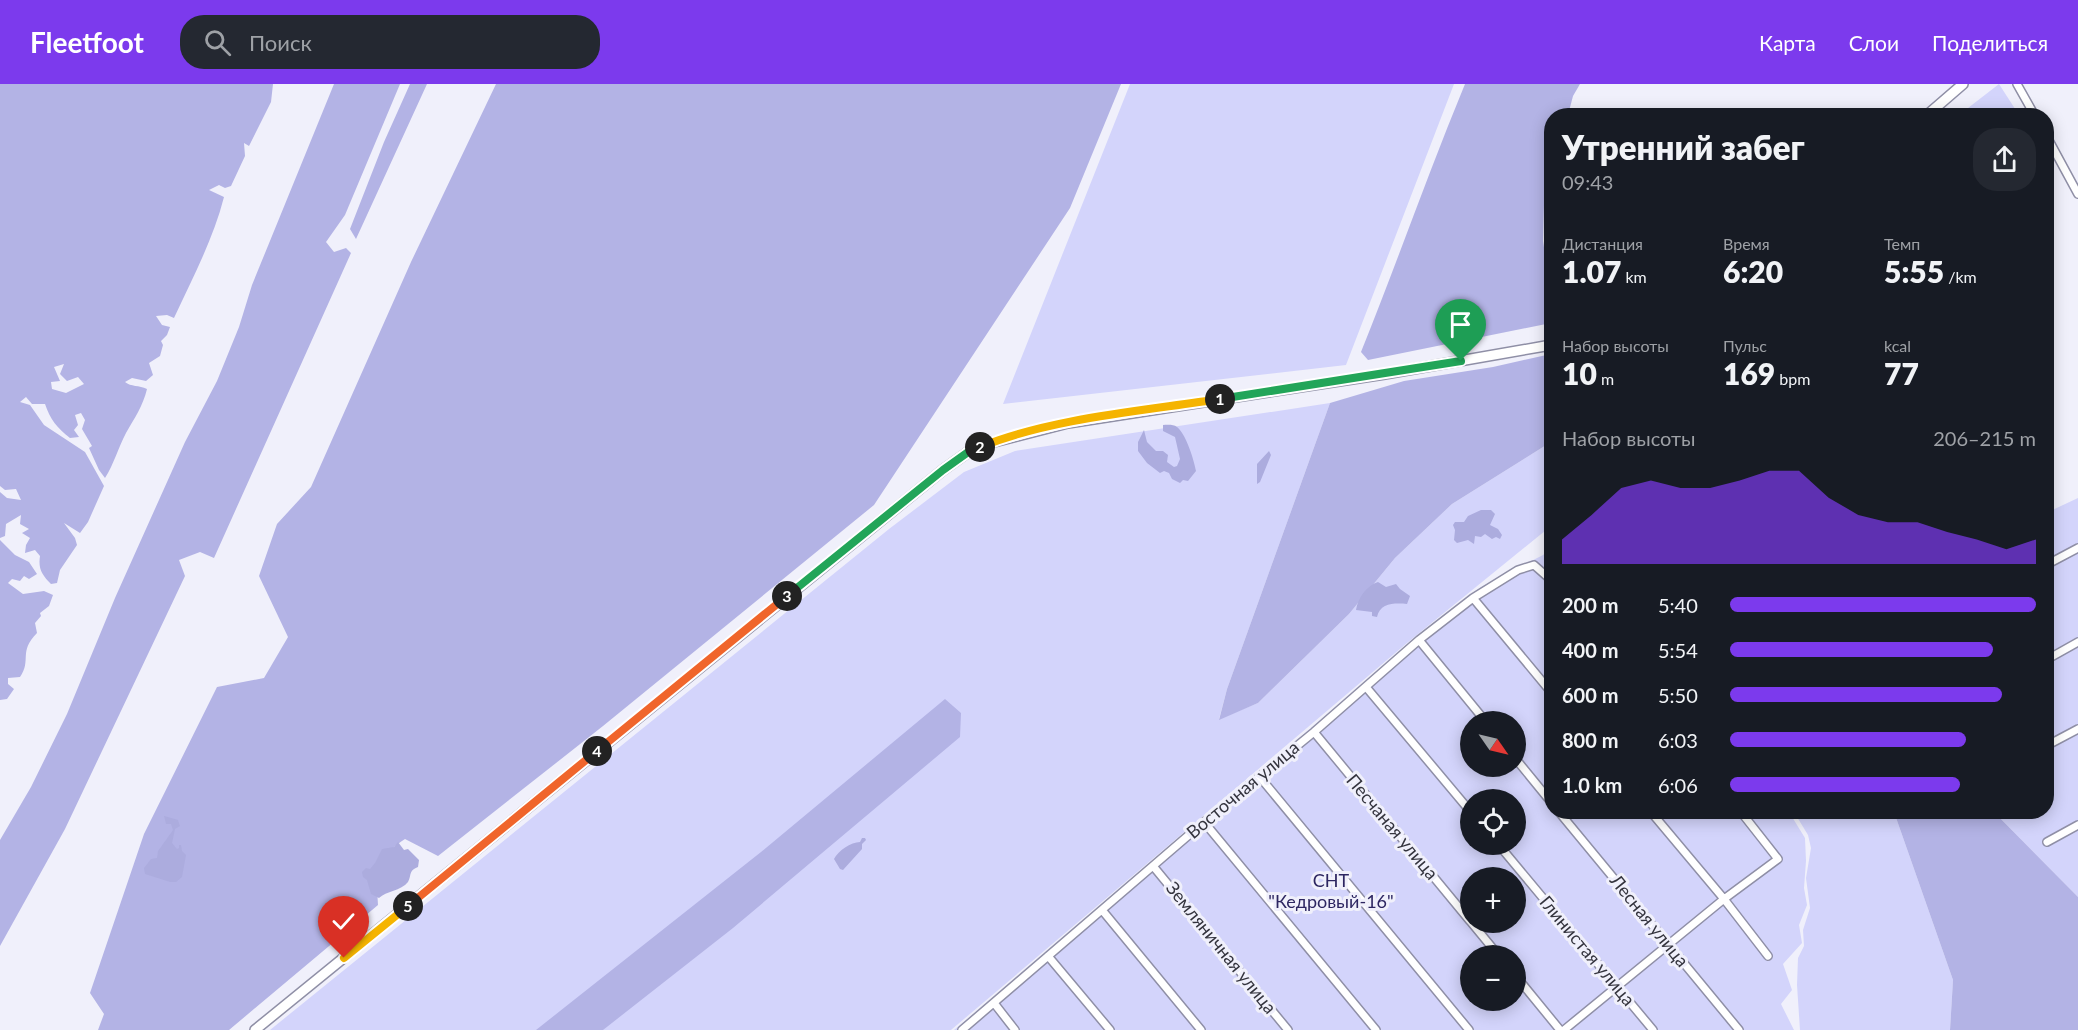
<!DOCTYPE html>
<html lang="ru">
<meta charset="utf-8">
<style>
body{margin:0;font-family:Lato,sans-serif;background:#242831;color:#f1f3f6;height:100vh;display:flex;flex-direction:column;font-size:22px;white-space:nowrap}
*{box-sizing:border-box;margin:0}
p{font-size:20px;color:#9ea1a6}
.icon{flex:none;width:33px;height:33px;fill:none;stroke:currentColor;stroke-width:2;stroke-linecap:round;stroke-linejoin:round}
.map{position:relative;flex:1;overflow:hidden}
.details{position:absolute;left:1544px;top:24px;width:510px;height:711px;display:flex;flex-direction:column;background:#171b24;border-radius:24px;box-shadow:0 3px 15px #0003}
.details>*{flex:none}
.needle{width:39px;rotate:124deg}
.fabs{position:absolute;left:1460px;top:627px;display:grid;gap:12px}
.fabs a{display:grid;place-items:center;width:66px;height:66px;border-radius:50%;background:#171b24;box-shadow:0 3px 15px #0003;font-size:30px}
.pin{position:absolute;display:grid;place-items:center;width:51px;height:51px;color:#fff;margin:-62px -26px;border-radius:50% 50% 50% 0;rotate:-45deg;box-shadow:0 0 6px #0007}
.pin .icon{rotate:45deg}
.km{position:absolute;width:30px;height:30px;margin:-15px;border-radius:50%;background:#222;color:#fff;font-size:16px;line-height:30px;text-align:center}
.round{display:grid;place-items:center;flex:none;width:63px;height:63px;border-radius:24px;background:#242831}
.head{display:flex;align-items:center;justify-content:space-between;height:102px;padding:0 18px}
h1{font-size:33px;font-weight:800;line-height:45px}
.figures{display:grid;grid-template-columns:repeat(3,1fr);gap:9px;height:102px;padding:6px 18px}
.figures div{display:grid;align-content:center}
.figures b{font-size:30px;font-weight:800}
.figures small{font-size:16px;font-weight:400}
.figures p{font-size:16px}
.chart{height:168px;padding:12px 18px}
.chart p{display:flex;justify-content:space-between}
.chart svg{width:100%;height:108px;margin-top:6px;fill:#7c3aed;opacity:.7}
ul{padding:0 18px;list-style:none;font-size:20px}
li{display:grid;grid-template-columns:96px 72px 1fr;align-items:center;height:45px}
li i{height:15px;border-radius:8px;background:#7c3aed}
header{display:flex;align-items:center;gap:36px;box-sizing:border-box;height:84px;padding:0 30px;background:#7c3aed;color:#fff}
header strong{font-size:28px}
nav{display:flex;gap:33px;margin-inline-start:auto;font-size:21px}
.search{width:420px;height:54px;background:#242831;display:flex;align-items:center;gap:15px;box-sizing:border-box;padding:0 21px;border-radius:24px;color:#9ea1a6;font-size:22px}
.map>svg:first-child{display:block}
.green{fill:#d3d4fb;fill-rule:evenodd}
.forest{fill:#b3b3e5;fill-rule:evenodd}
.water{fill:#acacde}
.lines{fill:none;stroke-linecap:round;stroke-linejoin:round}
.minor-casing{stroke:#8f8fa6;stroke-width:10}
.tertiary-casing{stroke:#8f8fa6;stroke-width:12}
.minor{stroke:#fff;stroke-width:7}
.tertiary{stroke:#fff;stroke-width:9}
.split-1-casing{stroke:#fff;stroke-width:12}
.split-2-casing{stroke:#fff;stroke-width:12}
.split-3-casing{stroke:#fff;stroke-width:12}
.split-4-casing{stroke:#fff;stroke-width:12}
.split-5-casing{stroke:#fff;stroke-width:12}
.split-6-casing{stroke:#fff;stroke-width:12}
.split-1{stroke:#22a559;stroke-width:8}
.split-2{stroke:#f5b400;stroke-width:8}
.split-3{stroke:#22a559;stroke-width:8}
.split-4{stroke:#f0652b;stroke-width:8}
.split-5{stroke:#f0652b;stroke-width:8}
.split-6{stroke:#f5b400;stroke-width:8}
.labels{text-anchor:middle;stroke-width:6;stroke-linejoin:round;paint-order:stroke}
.street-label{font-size:18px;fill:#34343e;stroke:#f0f0fb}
.park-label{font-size:18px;fill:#2d2661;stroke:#f0f0fb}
</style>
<header>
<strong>Fleetfoot</strong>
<div class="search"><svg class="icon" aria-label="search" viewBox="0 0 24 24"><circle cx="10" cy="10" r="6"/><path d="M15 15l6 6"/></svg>Поиск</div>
<nav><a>Карта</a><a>Слои</a><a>Поделиться</a></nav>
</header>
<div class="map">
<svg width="2078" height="946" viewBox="0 0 2078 946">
<rect width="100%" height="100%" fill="#f0f0fb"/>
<path class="green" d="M1130,0H1454L1346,281L1003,320Z
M1999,0L2019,31H1959Z
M1330,319L1227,605L1219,635L1258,619L1349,530L1395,474L1452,420L1551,358V442L1407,559L951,946H270L889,445L964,388L1015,367Z
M2078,414V813L1994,728H2046V429Z
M1551,464V728H1789L1805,754L1806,777L1804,804L1807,821L1799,841L1802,859L1783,880L1792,906L1781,920L1794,946H954L1045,872L1414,556L1481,503L1543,471ZM1470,638H1515V682H1470ZM1470,716H1515V760H1470ZM1470,794H1515V838H1470ZM1470,872H1515V916H1470Z
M1794,728H1894L1953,896L1950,946H1800L1797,901L1798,874L1804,862L1803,846L1810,824L1806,794L1811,764L1808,751Z"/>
<path class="forest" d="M0,0H273L271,18L249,62L244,59L245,72L231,102L225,104L219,101L209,106L224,113C213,156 192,195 174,234L167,231L156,232L162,241L170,243L167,251L161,257L163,261L160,272L149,279L153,291L146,297L132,294L125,298C131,303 139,301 147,305C143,322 134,335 126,349C118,364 114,380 105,394L99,386L89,364L92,362L82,345L85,336L81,329L75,331L78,341L74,346L79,353L70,354C57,344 50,335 45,320H32L26,313L20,318L30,321L44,341L85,368L104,402L88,438L80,449L64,439L75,454L77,461L60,486L57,499L51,500C42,491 38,485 40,472L35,466L25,469L26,461L30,454L22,449L29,445L20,440L21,431L6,440L5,452L0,454V408L7,414L21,416L16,405L5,406L0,402ZM64,280L60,290L67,297L78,293L84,300L66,309L52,305L51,298L60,297L54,283Z
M334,0H400L345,131L326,158L334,168L346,164L351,169L214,474L200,468L179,476L185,492L65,745L0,862V756L31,703L67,630L115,514L185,358L217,297L239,243L252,201Z
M410,0H427L356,155L350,145L384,58Z
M496,0H1121L1070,124L874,421L603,642L438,772L405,755C375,775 376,787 378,821L229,946H98L104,930L90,909L144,750L217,603L264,594L288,553L259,492L277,440L311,403L411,178Z
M1465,0H1580L1573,12L1568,31L1551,32V94L1544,121L1543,157L1551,207V239L1368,276L1361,268C1397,179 1428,89 1465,0Z
M1551,270V358L1452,420L1395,474L1349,530L1258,619L1219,636L1227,605L1330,319L1404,297L1493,283Z
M0,456L15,471L29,478L37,490L29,495L24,492L20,497L12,495L8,499L23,510L44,507L53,511L49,522L40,529L41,532L35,539L37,549C18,568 32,576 20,593L8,594V600L14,605L7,615L0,616Z
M945,615L961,629L960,653L733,844L603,946H536L761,768Z
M1894,728H1994L2078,813V946H1950L1953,896Z"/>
<path class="water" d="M1163,341C1167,341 1173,340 1177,343C1186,350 1194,376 1196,387L1188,397L1183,396L1180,399L1172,395L1169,389L1164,387L1160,389L1147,379L1138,367V358L1144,346L1147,358L1156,367H1163L1168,371L1167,378L1174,383L1177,382L1180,375L1175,353L1163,347Z
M1269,367L1271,371L1260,398L1257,400V380Z
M1481,426H1491L1495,430L1490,441L1498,445L1502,451L1500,455L1496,453L1492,455L1485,450L1481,453L1475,452L1474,460L1468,456L1457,459L1454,456L1455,446L1453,441L1455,438H1464L1468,432Z
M1378,498L1386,503L1396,500L1400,505L1410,512L1407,520C1394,519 1380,519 1377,533L1372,532V528L1356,526C1358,514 1366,502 1378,498Z
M164,732L178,736L180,742L175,745L172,759L177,765L179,764V761H181L182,767L186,771L182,793L176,798H170L145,790L144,784L151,775L157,774L158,767L173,746L171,740H166Z
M862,754H865L866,756L862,760V765L843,786L840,785L834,775C838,767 851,758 860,758Z
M398,758L404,766L408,765L419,776L418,783C408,787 412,791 408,798C401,807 386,807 379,814L371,810L367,796L363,793L362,788L366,784L370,785L375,779L382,765L394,763Z"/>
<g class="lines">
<g class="minor-casing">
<path id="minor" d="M2017,0L2035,32
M2046,51L2078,110
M2046,481L2078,464
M1473,514L1551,608
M1419,556L1486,638
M2046,576L2078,558
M1366,603L1470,727
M1314,648L1470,837
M2046,662L2078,645
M1515,674L1551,718
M1259,692L1469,946
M1559,728L1739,946
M1651,728L1724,815L1768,872
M1204,738L1376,946
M2047,758L2078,741
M1498,760L1653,946
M1153,782L1288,946
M1102,826L1201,946
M1471,838L1499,872
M1048,872L1110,946
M1515,891L1560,946
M994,919L1015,946
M962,946L1204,738L1314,648L1419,556L1473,514L1518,486L1534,481L1551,496
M1564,946L1724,815L1778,775L1741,728"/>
</g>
<g class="tertiary-casing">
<path id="tertiary" d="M1926,32L1963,0
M255,946L943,386L971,366L990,359L1068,339L1385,290L1551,261"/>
</g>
<use href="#minor" class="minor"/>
<use href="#tertiary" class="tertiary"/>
</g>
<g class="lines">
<g class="split-1-casing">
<path id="split-1" d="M1220,315L1461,277"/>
</g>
<g class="split-2-casing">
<path id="split-2" d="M980,363C1052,334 1142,327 1220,315"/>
</g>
<g class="split-3-casing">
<path id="split-3" d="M787,512L943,386L971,366L980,363"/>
</g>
<g class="split-4-casing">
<path id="split-4" d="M597,667L787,512"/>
</g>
<g class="split-5-casing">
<path id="split-5" d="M408,822L597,667"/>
</g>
<g class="split-6-casing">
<path id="split-6" d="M344,874L408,822"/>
</g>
<use href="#split-1" class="split-1"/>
<use href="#split-2" class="split-2"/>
<use href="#split-3" class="split-3"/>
<use href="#split-4" class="split-4"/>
<use href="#split-5" class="split-5"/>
<use href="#split-6" class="split-6"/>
</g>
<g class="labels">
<g class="street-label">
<text transform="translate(1243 706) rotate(-40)" y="6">Восточная улица</text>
<text transform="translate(1392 743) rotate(50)" y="6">Песчаная улица</text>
<text transform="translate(1649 837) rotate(51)" y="6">Лесная улица</text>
<text transform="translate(1221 864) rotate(51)" y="6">Земляничная улица</text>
<text transform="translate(1587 867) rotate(50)" y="6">Глинистая улица</text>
</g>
<g class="park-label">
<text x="1331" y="803">СНТ<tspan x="1331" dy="21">"Кедровый-16"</tspan></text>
</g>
</g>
</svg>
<div class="fabs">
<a><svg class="needle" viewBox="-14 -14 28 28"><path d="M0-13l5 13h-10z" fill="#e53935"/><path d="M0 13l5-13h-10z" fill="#9ea1a6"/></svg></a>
<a><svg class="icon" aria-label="locate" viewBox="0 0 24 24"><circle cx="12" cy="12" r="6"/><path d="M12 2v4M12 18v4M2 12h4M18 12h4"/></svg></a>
<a>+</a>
<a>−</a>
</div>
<div class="pin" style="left:1461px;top:277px;background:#1e9e55"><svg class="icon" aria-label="arrive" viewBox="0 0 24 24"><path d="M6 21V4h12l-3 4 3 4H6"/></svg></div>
<div class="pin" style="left:344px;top:874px;background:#d93025"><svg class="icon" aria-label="check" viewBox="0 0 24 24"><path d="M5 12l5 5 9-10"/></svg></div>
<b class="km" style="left:1220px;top:315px">1</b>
<b class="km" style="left:980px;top:363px">2</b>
<b class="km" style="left:787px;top:512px">3</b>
<b class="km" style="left:597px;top:667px">4</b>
<b class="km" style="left:408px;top:822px">5</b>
<section class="details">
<div class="head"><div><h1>Утренний забег</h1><p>09:43</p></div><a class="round"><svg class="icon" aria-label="share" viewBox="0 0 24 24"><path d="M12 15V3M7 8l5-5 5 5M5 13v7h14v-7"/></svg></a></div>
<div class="figures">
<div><p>Дистанция</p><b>1.07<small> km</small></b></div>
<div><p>Время</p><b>6:20</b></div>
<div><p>Темп</p><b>5:55<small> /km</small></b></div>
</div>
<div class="figures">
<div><p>Набор высоты</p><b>10<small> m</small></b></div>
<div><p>Пульс</p><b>169<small> bpm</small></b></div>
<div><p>kcal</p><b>77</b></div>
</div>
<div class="chart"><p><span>Набор высоты</span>206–215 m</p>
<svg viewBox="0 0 160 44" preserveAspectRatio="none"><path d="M0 44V34L10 24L20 13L30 10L40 13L50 13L60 10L70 6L80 6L90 17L100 24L110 27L120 27L130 31L140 34L150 38L160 34V44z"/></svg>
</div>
<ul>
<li><b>200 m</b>5:40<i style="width:100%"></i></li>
<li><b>400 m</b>5:54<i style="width:86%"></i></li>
<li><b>600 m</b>5:50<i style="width:89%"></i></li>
<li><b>800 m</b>6:03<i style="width:77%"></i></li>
<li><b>1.0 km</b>6:06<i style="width:75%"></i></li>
</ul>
</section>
</div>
